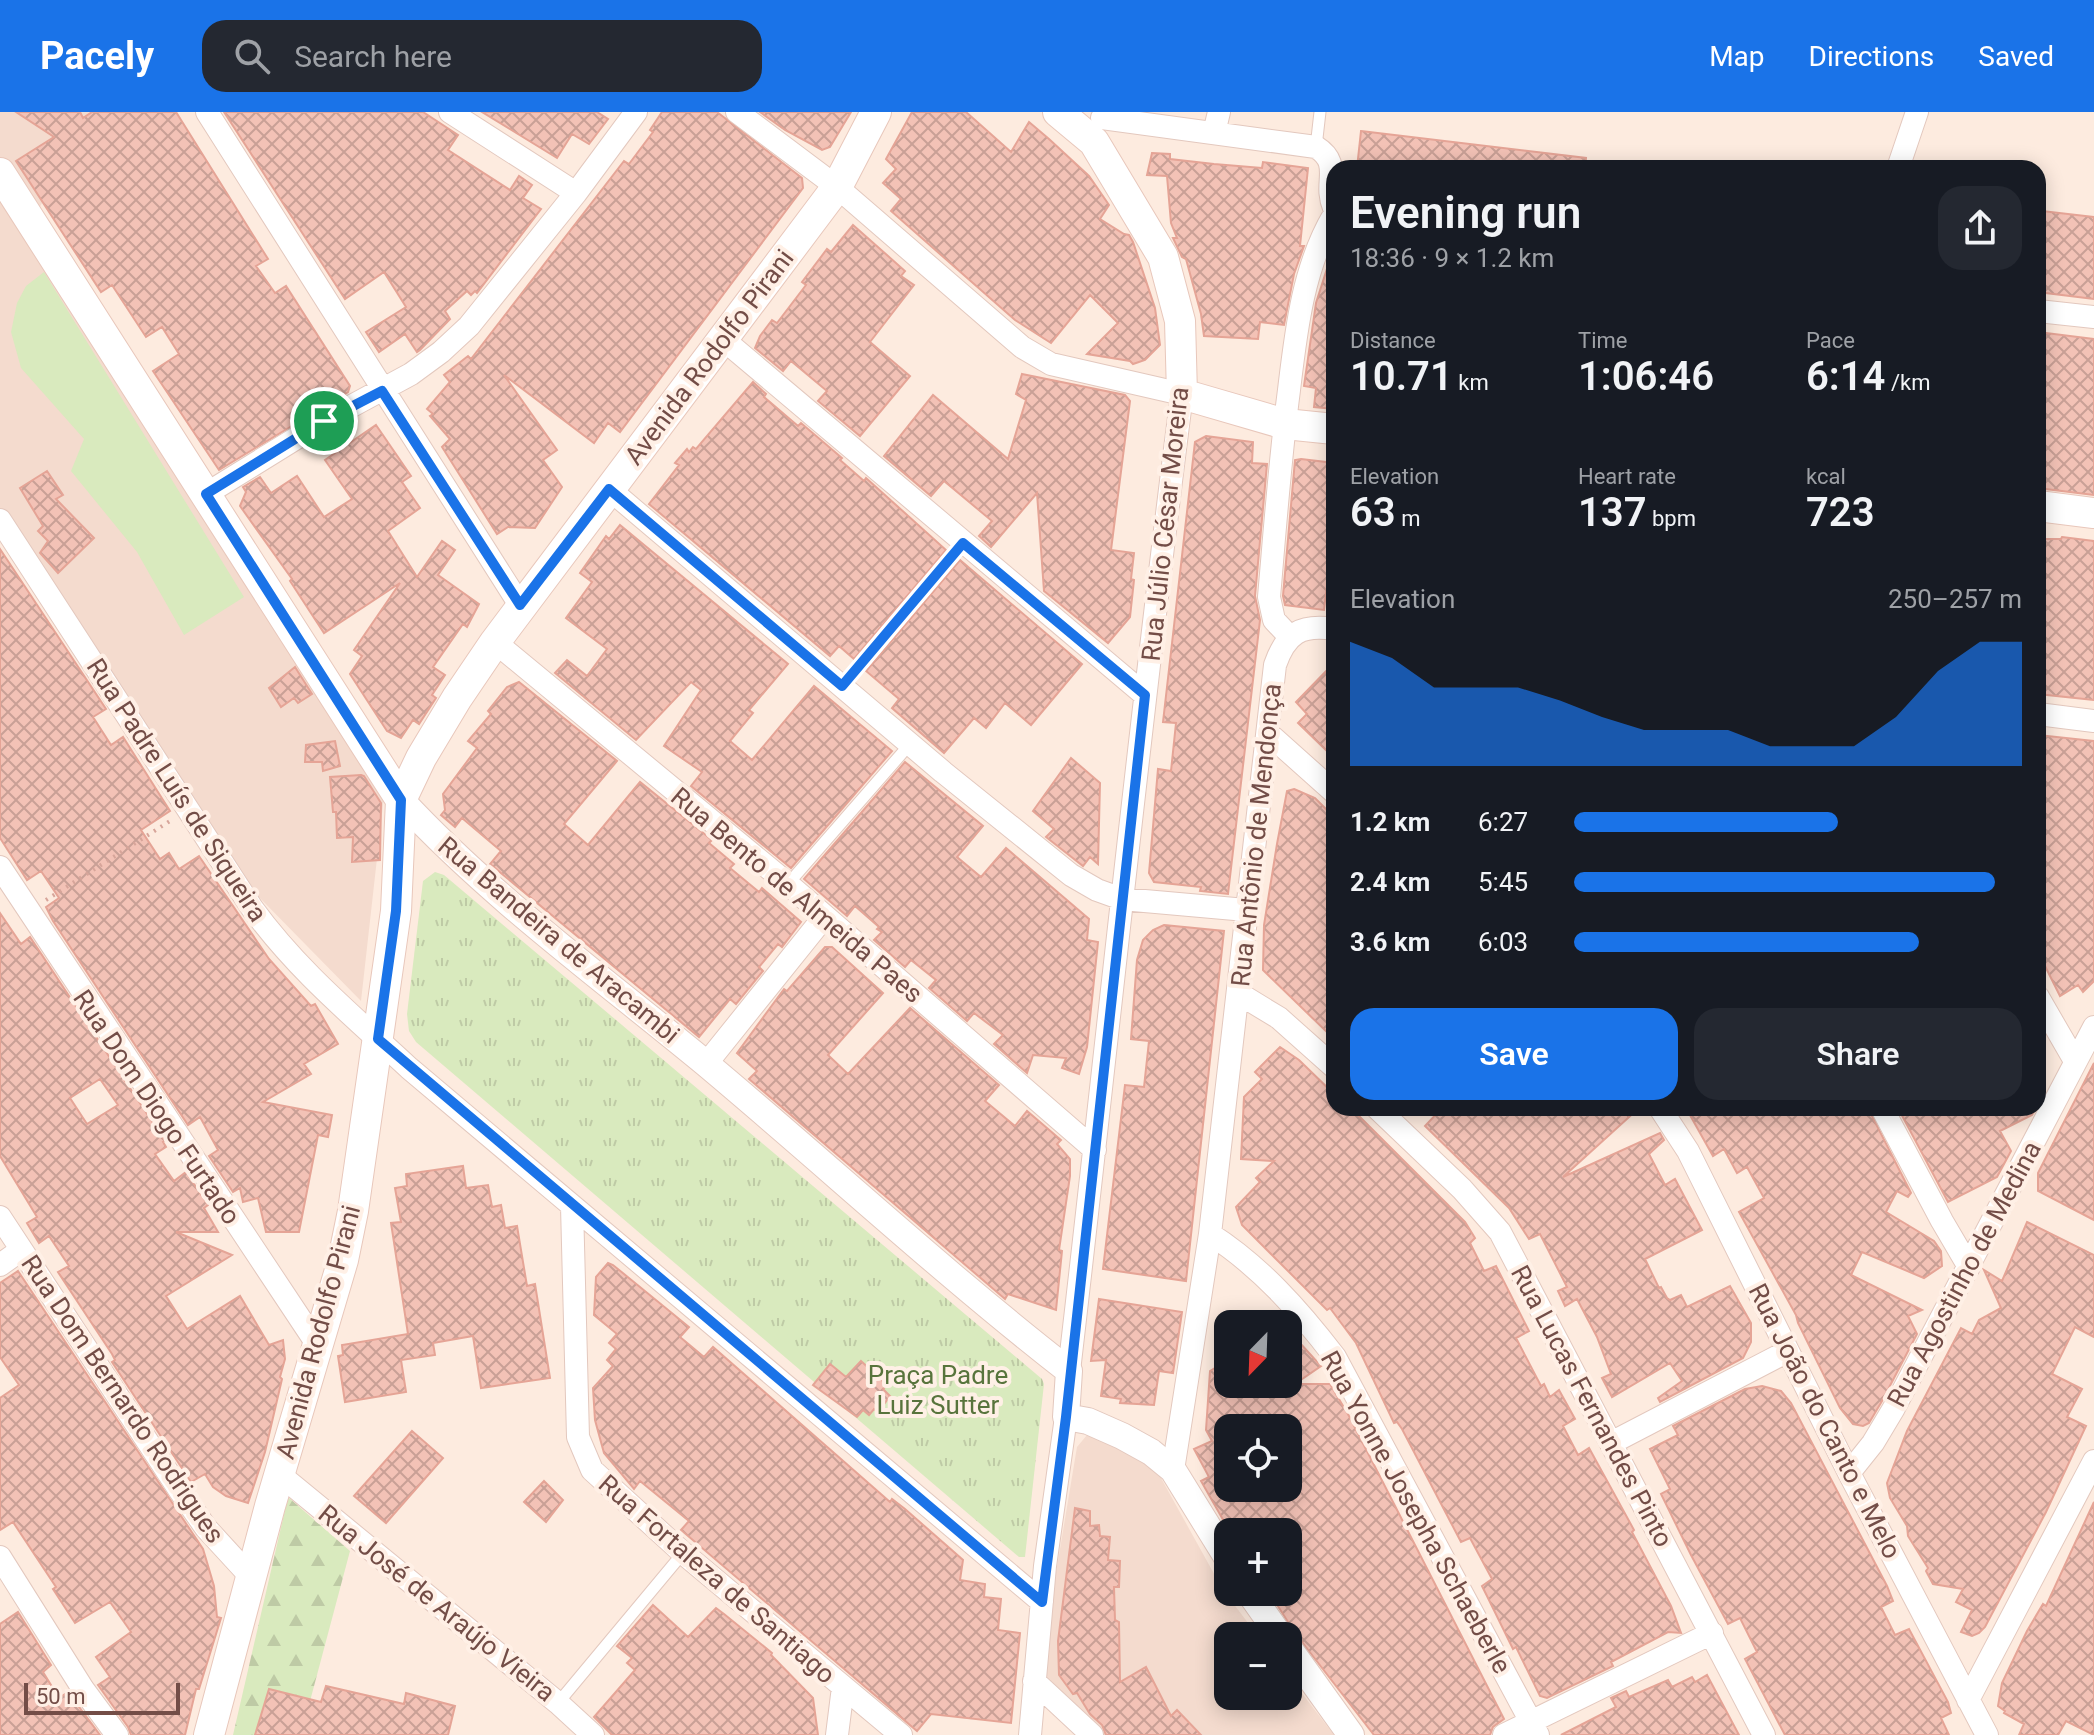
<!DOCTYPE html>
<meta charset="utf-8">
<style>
body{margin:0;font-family:Roboto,sans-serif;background:#242831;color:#f1f3f6;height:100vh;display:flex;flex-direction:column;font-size:30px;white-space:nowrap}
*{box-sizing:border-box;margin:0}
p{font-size:26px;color:#9ea1a6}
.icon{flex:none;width:44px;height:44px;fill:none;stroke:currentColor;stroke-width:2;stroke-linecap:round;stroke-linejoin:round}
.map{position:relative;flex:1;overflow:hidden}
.drawer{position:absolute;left:1326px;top:48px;width:720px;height:956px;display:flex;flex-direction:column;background:#171b24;border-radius:24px;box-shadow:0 4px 20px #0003}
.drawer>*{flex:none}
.needle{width:52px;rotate:203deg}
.tools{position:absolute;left:1214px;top:1198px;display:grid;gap:16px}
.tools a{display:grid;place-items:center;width:88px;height:88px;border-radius:16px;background:#171b24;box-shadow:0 4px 20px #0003;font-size:40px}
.scale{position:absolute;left:24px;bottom:20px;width:156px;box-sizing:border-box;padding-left:8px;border:4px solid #734d47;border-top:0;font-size:22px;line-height:28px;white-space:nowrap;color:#734d47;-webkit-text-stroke:6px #fff0e6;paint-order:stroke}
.pin{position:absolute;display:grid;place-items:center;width:68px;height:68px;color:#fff;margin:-34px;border:4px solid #fff;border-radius:50%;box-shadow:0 2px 8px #0007}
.round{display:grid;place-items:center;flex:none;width:84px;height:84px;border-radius:24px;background:#242831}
.summary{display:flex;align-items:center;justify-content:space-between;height:136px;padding:0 24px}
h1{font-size:44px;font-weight:600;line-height:60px}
.metrics{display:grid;grid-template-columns:repeat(3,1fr);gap:12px;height:136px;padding:8px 24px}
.metrics div{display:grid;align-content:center}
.metrics b{font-size:40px;font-weight:600}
.metrics small{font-size:22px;font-weight:400}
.metrics p{font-size:22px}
.chart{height:224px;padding:16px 24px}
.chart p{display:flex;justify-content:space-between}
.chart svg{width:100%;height:144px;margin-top:8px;fill:#1a73e8;opacity:.7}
.primary-button{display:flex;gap:16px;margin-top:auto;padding:16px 24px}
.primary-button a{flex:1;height:92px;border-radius:24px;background:#1a73e8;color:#fff;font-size:32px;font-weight:600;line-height:92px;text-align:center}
.primary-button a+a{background:#242831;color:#f1f3f6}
ul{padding:0 24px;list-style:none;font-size:26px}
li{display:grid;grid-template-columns:128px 96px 1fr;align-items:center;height:60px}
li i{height:20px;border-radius:10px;background:#1a73e8}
header{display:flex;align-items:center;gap:48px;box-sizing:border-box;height:112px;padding:0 40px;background:#1a73e8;color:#fff}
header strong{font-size:38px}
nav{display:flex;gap:44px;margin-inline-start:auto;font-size:28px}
.search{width:560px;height:72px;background:#242831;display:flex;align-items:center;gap:20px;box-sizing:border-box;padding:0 28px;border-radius:24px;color:#9ea1a6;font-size:30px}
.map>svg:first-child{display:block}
.residential{fill:#f4dbce}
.green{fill:#d9eabe}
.forest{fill:url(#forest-firs)}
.park{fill:url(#park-tufts)}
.building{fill:url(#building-cross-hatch);stroke:#e5a496;stroke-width:2;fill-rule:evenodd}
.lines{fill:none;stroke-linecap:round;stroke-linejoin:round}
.service-casing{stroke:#e3c8be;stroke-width:13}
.minor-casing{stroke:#e3c8be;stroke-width:24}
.tertiary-casing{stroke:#e3c8be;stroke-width:28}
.secondary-casing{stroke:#e8c7bb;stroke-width:32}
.path{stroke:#d7a59a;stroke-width:4;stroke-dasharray:2 6;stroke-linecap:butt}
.service{stroke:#fff;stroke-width:11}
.minor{stroke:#fff;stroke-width:22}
.tertiary{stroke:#fff;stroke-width:26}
.secondary{stroke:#fff;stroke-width:30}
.route-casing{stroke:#fff;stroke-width:16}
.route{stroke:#1a73e8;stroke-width:10}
.labels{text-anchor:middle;stroke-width:8;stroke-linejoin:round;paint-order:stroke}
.street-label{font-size:26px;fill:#734d47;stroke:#fff0e6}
.park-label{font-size:26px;fill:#58743c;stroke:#fff0e6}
</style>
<header>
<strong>Pacely</strong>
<div class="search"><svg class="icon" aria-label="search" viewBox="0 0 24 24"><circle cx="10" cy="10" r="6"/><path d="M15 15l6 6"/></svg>Search here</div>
<nav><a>Map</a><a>Directions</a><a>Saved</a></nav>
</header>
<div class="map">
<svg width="2094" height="1623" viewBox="0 0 2094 1623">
<defs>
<pattern id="forest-firs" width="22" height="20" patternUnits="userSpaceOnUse" patternTransform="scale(2)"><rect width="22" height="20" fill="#d9eabe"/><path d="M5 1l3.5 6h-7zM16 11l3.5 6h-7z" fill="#becaa5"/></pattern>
<pattern id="park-tufts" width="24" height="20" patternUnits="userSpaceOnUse" patternTransform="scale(2)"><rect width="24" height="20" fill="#d9eabe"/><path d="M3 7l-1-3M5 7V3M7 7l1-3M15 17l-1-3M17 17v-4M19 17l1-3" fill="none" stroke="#becaa5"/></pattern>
<pattern id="building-cross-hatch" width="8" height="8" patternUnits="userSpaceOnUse" patternTransform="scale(2)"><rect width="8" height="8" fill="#f3c2b6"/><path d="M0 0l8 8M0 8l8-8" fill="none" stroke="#c9a096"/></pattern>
</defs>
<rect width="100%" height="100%" fill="#fdebdf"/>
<path class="residential" d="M0,0H94L25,121L384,684L361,889L254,780L0,424Z
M1087,1323L1151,1348L1223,1478L1258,1524H1228V1584H1288V1563L1334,1623H1103L1040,1557L1077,1335Z"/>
<path class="green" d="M44,160L244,485L184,523L137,440L71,359L84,327L21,256L11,220L17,191L26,174Z"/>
<path class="forest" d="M288,1385L350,1439L301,1623H233Z"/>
<path class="park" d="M435,760L444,763L1042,1267L1044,1272L1025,1445H1019L416,930L409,919L407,902L423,769Z"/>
<path class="building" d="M16,0H80L83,6L92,0H176L268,147L256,154L275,181L286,174L350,274L348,280L219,358L153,259L179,242L162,215L146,225L112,173L101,180L16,49L54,25Z
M224,0H423L458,23L448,38L510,78L519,64L532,73L523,86L541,97L477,181L475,179L471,183L467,179L445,199L450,207L420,238L417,240L405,222L379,240L366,220L406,195L384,160L345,187Z
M482,0H597L608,7L589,32L572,22L557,46Z
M662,0H717L802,66L803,76L620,320L608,311L594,331L504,263L557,338L543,348L562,375L535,416L508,415L497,422L442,335L450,327L430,304L433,302L427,297L450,270L444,263L468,244L471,247L624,49L629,52L653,20L650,18Z
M760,0H851L830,35L822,38L785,18Z
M912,0H966L1011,40L1029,10L1049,27L1089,64L1109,93L1100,107L1124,122L1129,123L1133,130L1155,196L1160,233L1145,248L1133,252L1130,249L1087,242L1118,211L1090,183L1051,231L1015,208L891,99L901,87L883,71L896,57L886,47Z
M1361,19L1586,46L1585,56H1357Z
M1152,41L1170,42V47L1214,52L1262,56L1263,50L1308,56L1300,134H1304L1294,162L1284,213L1260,210L1258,227L1204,224L1201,202L1186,147L1182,145L1173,126H1177L1171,111L1167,64L1147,63Z
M2042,99L2094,105V187L2038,180V107H2041Z
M853,113L905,159L901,164L914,173L870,230L910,264L860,324L818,289L827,279L791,249L783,259L755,236L760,224L772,208L777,211L806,173L802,170L827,137L831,140Z
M1333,138H1334V297L1314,295L1316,276L1304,274L1316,191Z
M2038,220L2094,227V383L2038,376Z
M1022,262L1125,283L1130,289L1111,438L1134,441L1131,467L1134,468L1130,505L1108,531L1044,479L1037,381L991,435L979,424L992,409L944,369L931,384L884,344L933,283L1008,347L1026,288L1016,282Z
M753,270L766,282L764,285L798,314L801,311L842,346L840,348L864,369L866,366L946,438L854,547L839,534L830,544L649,392L679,353L675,351L687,337L689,340L693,335L696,337Z
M376,313L411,364L402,370L420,396L388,419L417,465L442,429L455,438L438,463L479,492L467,515L463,512L433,555L445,563L432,583L436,586L419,612L413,608L401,626L387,619L350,562L362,544L354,538L400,471L324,521L290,469L292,467L240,394L246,380L243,375L260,365L271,381L297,364L324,405L352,387L325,348Z
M1206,324L1253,330L1252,351L1267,352L1255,484L1260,508L1228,782L1200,779L1201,775L1154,770L1149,761L1158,657L1171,659L1176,611L1163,610L1195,330Z
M1301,347L1334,351V433H1332L1324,498L1285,493L1283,484L1295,348Z
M47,359L63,383L56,387L94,426L58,461L40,441L48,429L38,419L43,414L20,376Z
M620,413L788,552L749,598L753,601L730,629L752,648L814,574L892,639L791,756L691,674L702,660L664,634L701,578L691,570L636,628L555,561L567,548L587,564L607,537L566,506L592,470L580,461L606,424L609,427Z
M2062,425L2094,429V588L2038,582V463L2042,427H2061Z
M0,437L106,597L93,605L111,633L123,625L170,699L141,718L160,747L169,741L179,757L199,744L269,847L311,894L315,892L338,932L304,952L311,962L263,990L332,1003L328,1025L318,1023L299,1120H266L258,1086L243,1090L240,1076L233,1080L209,1044L218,1038L200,1005L188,1013L53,809L46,795L59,786L41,759L27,768L0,726Z
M960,448L1082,552L1031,613L1005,591L986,616L974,606L944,641L892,596L899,587L866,559Z
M1334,551V646L1298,611L1307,602L1296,590Z
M295,555L312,582L298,591L294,586L281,595L269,576Z
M519,570L617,649L564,712L588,733L640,670L712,728L709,731L734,752L730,756L759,780L762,776L801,810L782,835L778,832L759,855L763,859L736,892L730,887L699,925L490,752L501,739L462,706L455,715L441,703L445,698L443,682L477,636L468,629L491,602L488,599L507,575Z
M2038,623L2094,629V869L2083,880L2078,873L2060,884L2038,840Z
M335,629L340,654L323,659L322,650H305L306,633Z
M1071,646L1100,671L1098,752L1090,745L1083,754L1046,725L1054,717L1033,699Z
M905,650L983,714L957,745L981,765L1006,736L1089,807L1087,828L1098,830L1087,935L1079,962L1062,956L1066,946L1033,943L1027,961L994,932L1003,923L974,901L967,909L929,876L936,868L911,848L905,855L874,828L882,820L877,817L879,815L855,794L847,804L804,767Z
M361,663L364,664L381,691L380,748L352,750L353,725L337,726L336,700H333L330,665Z
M1294,677L1315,686L1334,705V927L1263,858L1264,813L1277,732L1287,679Z
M0,801L21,832L30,825L165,1029L163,1030L166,1035L155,1042L174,1069L186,1060L208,1093L204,1096L218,1120H176L232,1143L166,1184L187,1217L240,1184L269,1233L283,1228L285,1247L280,1265L282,1267L265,1340L248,1391L226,1384L213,1375L205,1362L191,1370L112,1250L115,1248L112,1242L58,1160L69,1154L49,1124L39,1131L27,1111L37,1105L0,1044ZM100,967L118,993L87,1012L70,986Z
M1164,813L1224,819L1186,1169L1103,1157L1125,973L1144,975L1149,929L1131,927L1137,848L1143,828L1153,818Z
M825,835H832L883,881L828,943L848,962L910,896L999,973L985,989L1015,1014L1027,999L1061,1028L1057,1032L1070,1047V1064L1059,1138L1062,1139L1056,1198L1008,1182L1005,1187L749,967L757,959L737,941L784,877L787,879Z
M1280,935L1299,948L1334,982V996H1351L1465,1110L1475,1126L1470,1131L1484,1159L1496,1154L1529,1219L1516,1226L1541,1274L1544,1272L1550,1285L1559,1278L1575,1307L1563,1314L1578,1343L1589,1336L1634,1418L1632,1420L1671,1494L1681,1521L1668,1520L1611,1550L1613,1554L1547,1586L1540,1584L1516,1535L1513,1537L1487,1484L1482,1474L1492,1467L1470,1426L1461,1430L1402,1317L1397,1310L1394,1311L1356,1231L1330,1196L1327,1198L1242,1113L1236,1095L1260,1070L1256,1066L1274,1049L1241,1047L1244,985L1262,967L1255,960Z
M2094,951V1108L2038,1079V1061Z
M1442,996H1639L1563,1065L1660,1021L1664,1028L1649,1042L1665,1073L1675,1067L1702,1118L1645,1147L1659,1176L1661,1175L1667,1186L1670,1188L1681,1183L1687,1195L1730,1174L1751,1211V1230L1743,1246L1660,1290L1658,1286L1682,1269L1670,1251L1612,1285L1602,1266L1611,1262L1597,1225L1577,1187L1565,1194L1558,1179L1567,1175L1540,1122L1529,1127L1509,1096L1425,1014Z
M1686,996H1868L1911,1081L1908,1085L1897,1079L1886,1100L1934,1129L1941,1139L1942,1154L1924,1166L1862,1140L1851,1163L1922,1198L1908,1204L1917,1222L1882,1289L1869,1311L1863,1314L1853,1312L1840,1296L1798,1211L1796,1203L1739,1100L1764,1086L1747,1055L1737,1061L1724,1037L1713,1044Z
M1898,996H2036L2032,1003L2000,1019L2011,1039L1997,1065L1948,1090Z
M463,1054L466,1076L488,1073L492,1095L501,1093L505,1116L517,1114L527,1174L535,1172L550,1266L481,1276L473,1224L433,1231L435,1243L401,1248L406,1280L345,1290L338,1244L343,1243L342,1233L408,1222L391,1111L401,1110L395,1076L407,1074L406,1062Z
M2027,1110L2094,1143V1225L2075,1215L2052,1262L2082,1277L2067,1305L2086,1314L2046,1400L1985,1515L1979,1521L1972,1524L1961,1520L1972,1498L1956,1490L1963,1477L1933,1472L1926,1459L1928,1456L1908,1424L1907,1414L1890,1386L1887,1371L1907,1319L1961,1216L1972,1222L1979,1208L2001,1196L1984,1158L2002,1169Z
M608,1151L613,1153L689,1215L680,1225L704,1245L713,1235L890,1390L892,1387L905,1397L963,1448L960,1468L985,1472L984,1485L1001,1487L998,1518L1020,1521L1011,1611L931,1602L917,1619L681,1418L689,1409L640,1369L634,1377L604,1341L595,1308L593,1276L613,1254L607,1248L616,1237L609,1231L617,1222L594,1203L596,1165Z
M18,1159L203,1437L214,1474L217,1505L221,1506L199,1577H196L185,1623H131L128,1615L98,1573L110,1565L96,1545L131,1520L110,1490L75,1511L53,1477L56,1475L13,1410L0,1418V1286L19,1273L0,1245V1171Z
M1099,1187L1182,1200L1173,1261L1159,1259L1154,1293L1120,1291L1121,1287L1101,1284L1106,1248L1091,1249Z
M1299,1230L1321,1254L1295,1272H1330L1349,1304L1504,1607L1493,1615L1490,1623H1374L1295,1521L1269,1480H1288V1420H1230L1201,1369L1209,1365L1194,1337L1212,1329L1206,1318L1210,1259L1228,1248V1272H1288V1235ZM1228,1316H1288V1376H1228Z
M861,1249L887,1273L883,1277L890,1284L878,1300L874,1297L869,1303L863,1298L857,1305L813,1273L830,1252L846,1265Z
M1762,1274L1781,1279L1791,1291L1887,1474L1893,1489L1881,1495L1895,1523L1909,1517L1948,1590L1951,1601L1941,1606L1949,1623H1785L1745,1547L1757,1540L1740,1506L1728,1512L1691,1443L1661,1382L1670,1377L1650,1337L1678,1323L1673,1314L1745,1277Z
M412,1319L443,1346L386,1411L354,1384Z
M544,1369L563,1388L546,1410L524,1390Z
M2094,1390V1623L2066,1609L2058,1623H2019L2024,1612L2004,1601L2005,1599L1998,1594L2002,1571L2027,1519L2043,1492L2046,1494Z
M1075,1396L1090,1399V1414L1099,1413L1100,1424L1110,1425L1108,1448L1120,1449L1119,1475H1114L1115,1508L1119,1510L1120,1570L1146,1555L1171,1604L1177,1598L1201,1623H1106L1102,1613L1090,1602L1077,1581L1073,1582L1059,1563L1058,1529Z
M653,1493L688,1525L716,1496L724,1502L772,1541L771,1543L813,1586L818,1623H612L594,1605L635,1558L627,1551L632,1546L617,1534Z
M18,1500L51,1553L43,1560L59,1586L68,1580L100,1623H0V1512Z
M1707,1563L1739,1623H1561L1616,1595L1611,1586L1626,1579L1629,1585L1668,1568L1672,1575L1692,1565L1695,1570Z
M326,1574L404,1592L406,1581L455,1594L448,1623H255L269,1577L321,1590Z"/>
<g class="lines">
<g class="service-casing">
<path id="service" d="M1316,35L1320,0
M842,574L963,431
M788,772L910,632
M558,1591L683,1441"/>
</g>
<g class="minor-casing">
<path id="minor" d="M207,0L520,493
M450,0L576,81
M737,0L837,75L1022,235L1051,252L1182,282C1140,607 1107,933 1069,1259
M1102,6L1316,35C1343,52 1323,70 1334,96
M1214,21L1219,0
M1898,56L1917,0
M2038,199L2094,205
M724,228L1145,583
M609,377L943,660L1071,763L1097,778L1122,787L1246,798
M206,382L324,309L411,262L441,240L469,214L576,81L636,0
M0,408L252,796C298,859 352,903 409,956L1042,1490
M1290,525L1274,508L1269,485C1275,416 1280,347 1289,278C1296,219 1303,155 1334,103
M495,530L788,772L1095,1038
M2038,602L2094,609
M1269,622L1334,680
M0,755L317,1232
M1238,881L1279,906L1334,955
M2038,885L2075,949
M706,952L824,805
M1377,996L1462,1077L1500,1120L1764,1623
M1660,996L1688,1039L1849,1361L1987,1623
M1882,996L1942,1109L1969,1155
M572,1094L578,1325L592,1358L683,1441L901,1623
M0,1105L180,1379L206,1416L251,1465
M1210,1122C1260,1154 1299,1198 1335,1245L1538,1623
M0,1153L21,1138
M1611,1331L1788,1239
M1173,1358L1210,1122L1275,553C1286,521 1301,512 1334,517
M1849,1361L1873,1331L1894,1296L2094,915
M279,1362L558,1591L593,1623
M0,1445L83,1577L117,1623
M1034,1569L1092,1623
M1968,1588L2094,1349
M837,1623L843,1575
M1030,1623L1045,1454L1066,1305
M1504,1623L1712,1521"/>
</g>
<g class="tertiary-casing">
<path id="tertiary" d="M401,688C492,786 601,865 704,950C826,1052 943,1161 1069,1259L1066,1305L1088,1309L1122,1324L1151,1340L1173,1358L1228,1447
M1249,1480L1280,1524
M1288,1535L1351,1623"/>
</g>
<g class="secondary-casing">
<path id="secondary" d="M1058,0L1094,30L1163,145L1180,209L1182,282L1285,312L1334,317
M0,61L401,688
M2038,394L2094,401
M209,1623L270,1394L343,1148L353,1099L396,799L401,688L421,646L457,586L495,530L837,75L876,0"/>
</g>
<path class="path" d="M46,788L170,709"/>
<use href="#service" class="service"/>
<use href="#minor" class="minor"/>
<use href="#tertiary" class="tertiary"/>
<use href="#secondary" class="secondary"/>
</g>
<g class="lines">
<g class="route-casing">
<path id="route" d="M382,279L520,493L609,377L842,574L963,431L1145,583L1066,1305L1042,1490L378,927L396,799L401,688L206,382L324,309Z"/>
</g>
<use href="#route" class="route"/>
</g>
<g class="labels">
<g class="street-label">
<text transform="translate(709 245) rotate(-53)" y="9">Avenida Rodolfo Pirani</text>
<text transform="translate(1165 412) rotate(-84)" y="9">Rua Júlio César Moreira</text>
<text transform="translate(177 678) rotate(57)" y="9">Rua Padre Luís de Siqueira</text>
<text transform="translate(1256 723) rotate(-84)" y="9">Rua Antônio de Mendonça</text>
<text transform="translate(797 783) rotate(40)" y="9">Rua Bento de Almeida Paes</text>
<text transform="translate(559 828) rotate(40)" y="9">Rua Bandeira de Aracambi</text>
<text transform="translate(157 995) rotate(56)" y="9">Rua Dom Diogo Furtado</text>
<text transform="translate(1964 1162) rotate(-62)" y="9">Rua Agostinho de Medina</text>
<text transform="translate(318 1220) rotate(-75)" y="9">Avenida Rodolfo Pirani</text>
<text transform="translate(123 1287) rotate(56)" y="9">Rua Dom Bernardo Rodrigues</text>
<text transform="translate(1592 1294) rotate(62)" y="9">Rua Lucas Fernandes Pinto</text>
<text transform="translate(1825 1309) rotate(63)" y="9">Rua João do Canto e Melo</text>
<text transform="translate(1416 1400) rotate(61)" y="9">Rua Yonne Josepha Schaeberle</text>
<text transform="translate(717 1467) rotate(41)" y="9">Rua Fortaleza de Santiago</text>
<text transform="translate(437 1491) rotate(39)" y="9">Rua José de Araújo Vieira</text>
</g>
<g class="park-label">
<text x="938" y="1272">Praça Padre<tspan x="938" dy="30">Luiz Sutter</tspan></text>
</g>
</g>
</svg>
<div class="tools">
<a><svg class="needle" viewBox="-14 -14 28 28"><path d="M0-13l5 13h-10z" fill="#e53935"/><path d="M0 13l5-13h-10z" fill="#9ea1a6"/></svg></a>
<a><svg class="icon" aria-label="locate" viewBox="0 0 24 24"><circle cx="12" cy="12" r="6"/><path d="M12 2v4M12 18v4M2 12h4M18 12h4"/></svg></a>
<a>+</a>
<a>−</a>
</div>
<div class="scale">50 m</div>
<div class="pin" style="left:324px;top:309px;background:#1e9e55"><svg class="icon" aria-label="arrive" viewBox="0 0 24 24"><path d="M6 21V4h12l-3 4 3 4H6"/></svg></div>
<section class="drawer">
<div class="summary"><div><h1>Evening run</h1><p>18:36 · 9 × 1.2 km</p></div><a class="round"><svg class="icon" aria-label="share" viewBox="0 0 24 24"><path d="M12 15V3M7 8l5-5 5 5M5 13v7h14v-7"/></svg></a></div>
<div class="metrics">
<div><p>Distance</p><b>10.71<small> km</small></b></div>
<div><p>Time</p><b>1:06:46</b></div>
<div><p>Pace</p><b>6:14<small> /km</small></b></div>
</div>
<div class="metrics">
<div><p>Elevation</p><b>63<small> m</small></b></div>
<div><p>Heart rate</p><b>137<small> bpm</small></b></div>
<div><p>kcal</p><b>723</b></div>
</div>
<div class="chart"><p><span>Elevation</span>250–257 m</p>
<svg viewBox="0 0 160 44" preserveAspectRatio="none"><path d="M0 44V6L10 11L20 20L30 20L40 20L50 24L60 29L70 33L80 33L90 33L100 38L110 38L120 38L130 29L140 15L150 6L160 6V44z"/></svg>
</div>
<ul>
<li><b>1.2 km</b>6:27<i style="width:59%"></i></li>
<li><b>2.4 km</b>5:45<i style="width:94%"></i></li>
<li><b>3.6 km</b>6:03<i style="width:77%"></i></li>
</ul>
<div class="primary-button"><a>Save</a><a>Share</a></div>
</section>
</div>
